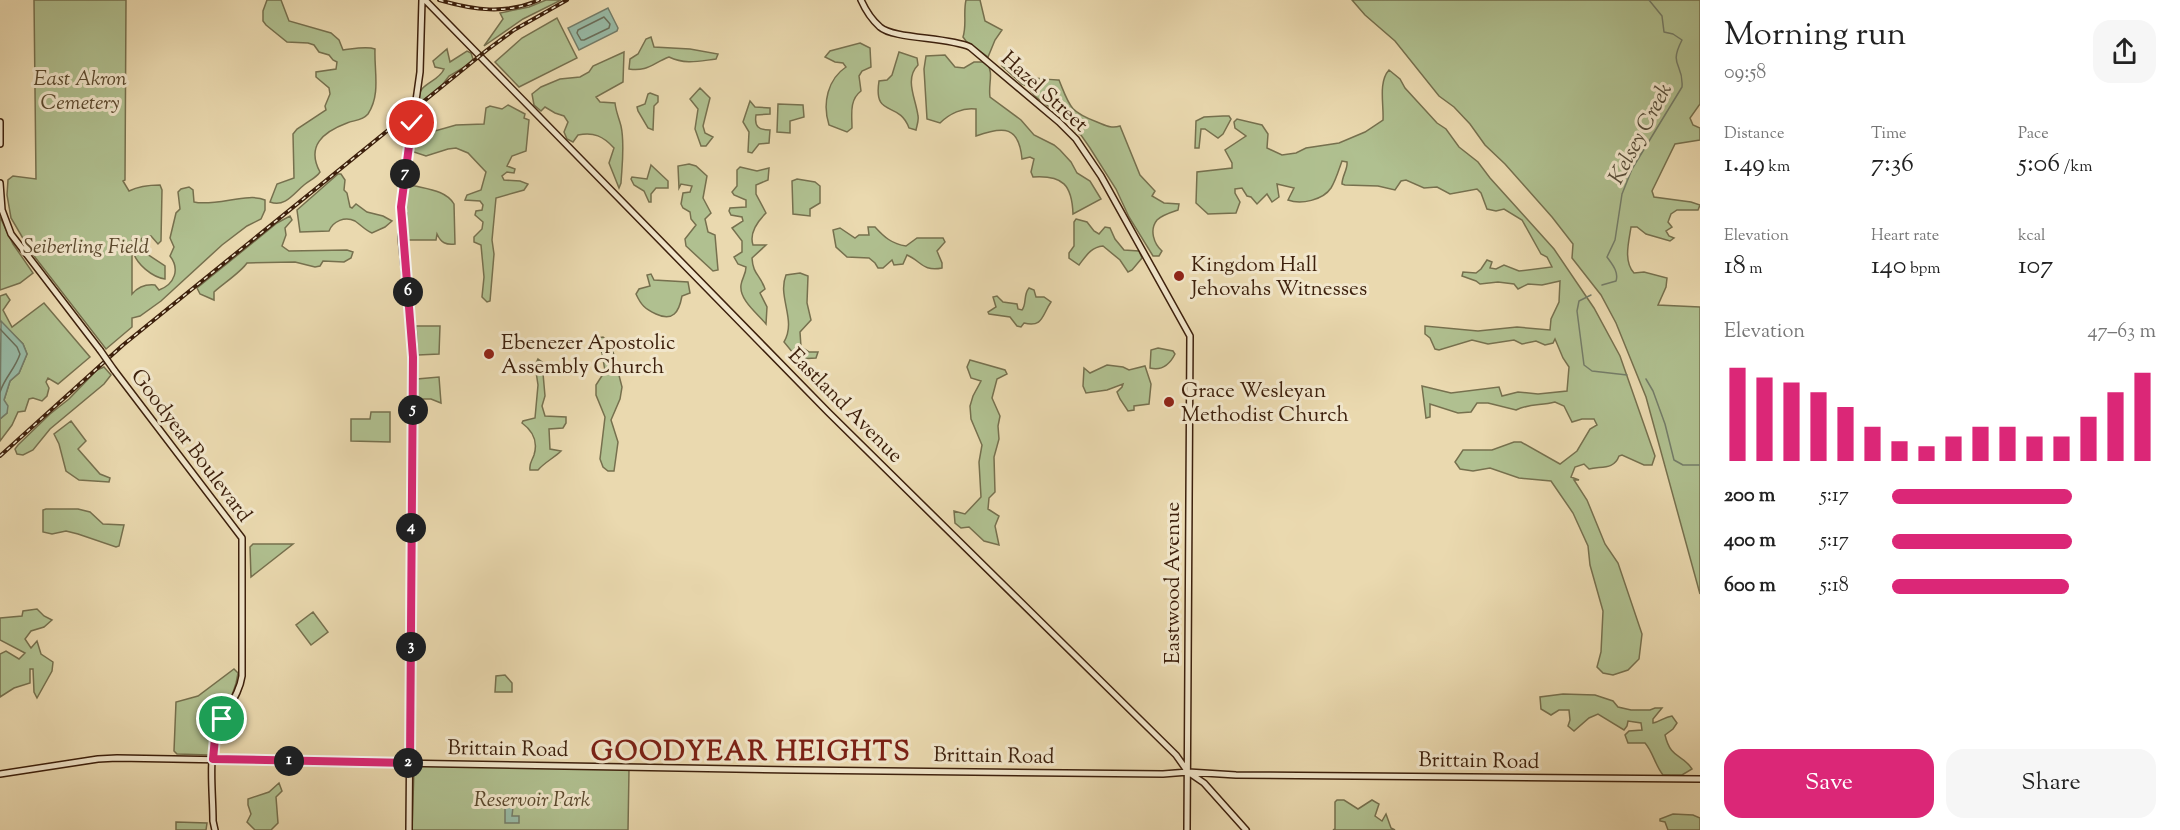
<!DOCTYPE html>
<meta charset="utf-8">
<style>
body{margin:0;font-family:"Sorts Mill Goudy",serif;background:#f6f6f6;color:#222;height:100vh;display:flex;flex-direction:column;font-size:22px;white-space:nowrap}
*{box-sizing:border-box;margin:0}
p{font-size:20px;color:#767676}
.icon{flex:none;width:33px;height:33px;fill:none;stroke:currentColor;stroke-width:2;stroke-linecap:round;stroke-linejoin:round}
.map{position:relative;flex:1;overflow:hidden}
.side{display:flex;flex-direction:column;background:#fff;width:480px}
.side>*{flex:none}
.pin{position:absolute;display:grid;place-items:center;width:51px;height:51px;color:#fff;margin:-26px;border:3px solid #fff;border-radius:50%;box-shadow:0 2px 6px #0007}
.km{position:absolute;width:30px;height:30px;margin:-15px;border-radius:50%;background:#222;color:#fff;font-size:16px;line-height:30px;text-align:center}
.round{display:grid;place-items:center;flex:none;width:63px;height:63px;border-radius:18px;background:#f6f6f6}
.head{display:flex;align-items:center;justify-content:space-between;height:102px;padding:0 24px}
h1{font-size:33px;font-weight:600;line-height:45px}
.metrics{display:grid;grid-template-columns:repeat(3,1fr);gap:9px;height:102px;padding:6px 24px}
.metrics div{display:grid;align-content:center}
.metrics b{font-size:26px;font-weight:600}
.metrics small{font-size:16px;font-weight:400}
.metrics p{font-size:16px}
.chart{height:168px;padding:12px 24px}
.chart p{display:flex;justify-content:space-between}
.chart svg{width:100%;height:108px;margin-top:6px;stroke:#db2777;stroke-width:6}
.cta{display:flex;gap:12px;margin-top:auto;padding:12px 24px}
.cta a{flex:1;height:69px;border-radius:18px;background:#db2777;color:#fff;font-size:24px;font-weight:600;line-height:69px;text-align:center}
.cta a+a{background:#f6f6f6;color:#222}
ul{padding:0 24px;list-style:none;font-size:20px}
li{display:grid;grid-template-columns:96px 72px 1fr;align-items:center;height:45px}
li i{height:15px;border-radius:8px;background:#db2777}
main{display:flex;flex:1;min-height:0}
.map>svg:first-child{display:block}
.green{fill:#b0c090;stroke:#76704e;stroke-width:1.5}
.water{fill:#98bba7;stroke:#747d69;stroke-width:1.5}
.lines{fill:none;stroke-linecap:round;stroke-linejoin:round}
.shore{stroke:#6a6e5a;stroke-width:1.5}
.stream{stroke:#747d69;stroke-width:1.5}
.secondary-casing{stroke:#3d200c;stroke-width:8}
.secondary{stroke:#f1e6cb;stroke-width:5}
.rail-casing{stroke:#3d200c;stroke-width:4}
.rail{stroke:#f1e6cb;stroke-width:1.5;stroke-dasharray:4.5;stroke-linecap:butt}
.secondary-bridge-casing{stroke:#3d200c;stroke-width:8;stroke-linecap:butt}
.secondary-bridge{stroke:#f1e6cb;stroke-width:5}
.route-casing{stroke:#fff;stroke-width:12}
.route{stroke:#db2777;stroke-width:8}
.poi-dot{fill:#8f2418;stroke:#f1e6cb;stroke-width:2}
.labels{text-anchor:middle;stroke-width:6;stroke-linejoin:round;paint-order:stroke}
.park-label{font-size:21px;font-style:italic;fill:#5a482d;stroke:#f1e6cb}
.street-label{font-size:21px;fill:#3d200c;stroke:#f1e6cb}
.poi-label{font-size:21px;fill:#3d200c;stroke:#f1e6cb;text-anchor:start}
.water-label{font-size:22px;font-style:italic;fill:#584e3a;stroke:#f1e6cb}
.district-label{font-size:27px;font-weight:bold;letter-spacing:1.5px;fill:#7a1f14;stroke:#f1e6cb}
</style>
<main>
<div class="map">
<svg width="1700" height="830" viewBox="0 0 1700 830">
<rect width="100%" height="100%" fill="#ead9af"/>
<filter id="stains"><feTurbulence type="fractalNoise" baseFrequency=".00333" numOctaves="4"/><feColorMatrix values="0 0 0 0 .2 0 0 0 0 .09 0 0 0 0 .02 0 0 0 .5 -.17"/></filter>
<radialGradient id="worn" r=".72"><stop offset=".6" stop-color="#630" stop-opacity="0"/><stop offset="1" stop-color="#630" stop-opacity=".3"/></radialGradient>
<path class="green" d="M34,0H126L125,180L123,181L129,191C139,186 148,185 160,185L162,190L161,241L158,244L151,236H145L141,239L147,254L165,266V279C152,277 136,264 133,251C132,246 133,240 132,236V294C138,287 145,284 155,285L159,290C175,284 180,269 170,256L174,247L170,238L176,213L180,209L178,192L181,189L189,187L193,190L194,202C215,207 249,192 265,200V210L261,219L247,226L222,245L161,301L140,316L132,318V327L106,349L31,252L11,218L7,195L8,180L13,176L36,179Z
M267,0H281L289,21L331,33L339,40L343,50C353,49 366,46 375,49C374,71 381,94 368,114C362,121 354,120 347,123C323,132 306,146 320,172C316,178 310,180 304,185C294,193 285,208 270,202L277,184L294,178L293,134L297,129L326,110L325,106L330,94L329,88L316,77V72L336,69L337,62L333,60L329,55L319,52L314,45L308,43L287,42L266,25L263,21V11Z
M546,0H561L523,19L484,46L503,19L500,13L529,7Z
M966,0H980L985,21L1002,30L995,40L988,57L966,41L963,37C967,25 963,13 966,0Z
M1352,0H1700V104L1690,118L1693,125L1700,128V140L1675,144L1652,191L1654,197L1691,202L1700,205L1698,210H1677L1671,214L1668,222L1672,227L1666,231L1669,236L1674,238L1670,241L1646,234L1637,227H1631C1629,241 1623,261 1634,273L1644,272L1667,278L1666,287L1658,305L1700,307V594L1646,397L1616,323L1601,295L1572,258L1573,244L1552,217L1505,164L1485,145L1470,124L1454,107L1439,96L1395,41L1365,15Z
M557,18L577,58L519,87L495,62L522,38Z
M651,37L654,47L690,49L718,54L716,59C699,61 686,65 669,57C653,63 647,72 629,69L630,59L638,54L646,39Z
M860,43L870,48L871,67L862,71L859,76L861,91C849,100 852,115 852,128L847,132L829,125C822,103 828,79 846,67L843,63L835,62L825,57L830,51Z
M447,49L450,62L467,51L471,53L473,59L468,65L449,76L439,89L423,100L419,99C417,84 439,82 444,69L435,67L433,61Z
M624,52L623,82L596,97L600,102L615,103C616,112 619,118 621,126C625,144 622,165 621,183L619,188L609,163L614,148C603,136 594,132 578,135L573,142L567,139L564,132L568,122L564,116L555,113L545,107L541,111L534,105L532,94L541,87L560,79L580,77L589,72L593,66Z
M899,52L917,58L918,65C904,79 916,99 918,116C919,120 917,125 916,130L909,128C899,100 873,119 879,81L887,80L892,75Z
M945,55L955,67L964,68L974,62H987C994,74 988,84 990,97L1021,120L1034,135L1054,145L1060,150L1071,162L1077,173L1090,181L1101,199L1073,214C1072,185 1063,175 1033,177L1031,172L1034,159L1030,157L1022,159C1019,126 1004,126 976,136V109C963,107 949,114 940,123L927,119L924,69L926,56Z
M1004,65C1018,78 1041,79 1059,80C1070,107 1069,111 1097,122C1105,125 1111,129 1120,126L1140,175L1155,191L1152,196L1164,203L1179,204L1178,210C1172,212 1162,215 1157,220C1149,230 1154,244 1162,251L1159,256H1153L1129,217L1116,189L1090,148L1081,135L1076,132L1073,125L1036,97L1027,86L1022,84L1002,66Z
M1389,70L1400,79L1405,88L1437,123L1446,129L1459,147L1478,162L1490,178L1554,249L1594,308L1620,356L1655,456L1652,465H1644L1622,455L1619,456C1614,470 1601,466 1589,469L1584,464L1575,467L1571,477L1579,480H1574L1587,500L1605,544L1618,563L1642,634L1639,659L1628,670L1613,675L1603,673L1597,667L1601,652L1603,611L1590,565L1588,546L1573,513L1551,481L1519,478L1490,468L1473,471L1460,469L1455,462L1463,450H1492L1514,442H1521L1560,464L1577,451L1590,429L1597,425L1594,419H1582L1572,422L1564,406L1555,402C1540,406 1531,403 1516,410L1488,403H1477L1471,412L1458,413L1430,404V417L1426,418L1422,386L1451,393L1499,387L1502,396L1518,392L1538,394L1567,391L1569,367L1563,358L1555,339L1553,343L1545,345L1536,341L1522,344L1514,340L1488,344L1472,340L1439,350L1435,349L1430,338L1425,334V326L1478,331L1517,327L1550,330L1551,319L1559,302L1560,281L1542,285L1528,284L1518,289L1514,284L1498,282L1480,284L1476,281L1462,276L1463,272L1476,273L1481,269L1487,260L1492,262L1490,268L1496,269L1504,265L1519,271L1552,267L1547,257L1541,254L1522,220L1504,209L1496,211L1487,209L1481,193L1477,189L1450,194L1437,187L1424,188L1406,180L1401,181L1395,190L1378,186L1345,185L1342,184C1342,176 1348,169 1347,162L1342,161C1339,169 1336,180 1331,188C1323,200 1301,205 1288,200L1294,188L1277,184L1279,197L1272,202L1267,194L1257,204L1251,197L1247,196L1242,188L1235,189V193L1240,202L1236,213L1208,214L1196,203L1197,172L1232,168V163L1225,150L1246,136L1235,128L1234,122L1237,119L1262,125L1268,134L1267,148L1282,155L1296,153L1306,148L1339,143L1365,132L1383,120C1384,105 1378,82 1389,70Z
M700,88L710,98L703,126L705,133L713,137L706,146H701L695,129L698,109L690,99Z
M650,93L658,96V102L654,106L653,130L648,128L638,111L637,107L645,104L648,94Z
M750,101L755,107L770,108V114L756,115C754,127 759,130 770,130L769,143L759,144L752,153L748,152L749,132L743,122Z
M778,104L803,105L804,117L790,121V133L777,132Z
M508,105L525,114L524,118L529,120L526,151L512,156L507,166L515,169L514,173L507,172L502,176L504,180L520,181L528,184L524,190L496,198L492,240L494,254L490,301L487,302L482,297L484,277L481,245L474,242V237L482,229L483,222L475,215L476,211L482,210L483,205L480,201L465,200L467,195L481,190L486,172L468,153L456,148L448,149L426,156L411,151L413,145L423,141L417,134L421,129L428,133L456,125L484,124L486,108L490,106L502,109Z
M1223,116H1229L1231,119L1223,134L1218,138L1205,129H1201L1199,148H1195L1196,121L1204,117Z
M689,164L696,166L707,176L703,198L711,213L705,219L708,232L715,235L718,270L713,271L686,246L685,239L696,225L691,219L690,212L683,208L681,204L683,193L690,192L692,186L681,184L679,188L678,166Z
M651,165L668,181V188H656L651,194V202H649L644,191L634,185L631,179L632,177L647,179Z
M740,167L757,171L769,168L768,180L756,185V194L766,213C758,221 749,233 753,245H766L752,258C753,275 760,274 765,289L760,293L767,307L766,324C758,314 739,300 741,285C742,278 746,274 746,267L738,264L734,257L742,252V241L732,228L743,221L742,217L731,215L729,211L730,208L746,207V200L734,195L732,192L737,186V170Z
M338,174H341L345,180L344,190L347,193L350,207L352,208L356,204L367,212L383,216L392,221L385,227L372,233C365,230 361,225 355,221C345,216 333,221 329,231L300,232L297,210Z
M797,179L815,182L820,186V203L810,209V216L793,214L792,181Z
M411,185C426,189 446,190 454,204L455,244C446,245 441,243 437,234L436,240H407V213L404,211L407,187Z
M290,216L292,220L285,228L286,235L282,246L289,251L347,250L353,252L351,258L344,262L323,261L320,266L315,267L295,262L247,263C241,272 224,283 214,292V300L200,294L197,288L277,223Z
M0,217L13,244L33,273L20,283L0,290Z
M1076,219L1087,222L1094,231L1099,234L1105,227L1110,228L1115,239L1124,250L1139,251L1142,258L1132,270L1128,272L1120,260L1103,246C1091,247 1086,256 1079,265L1069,258V253L1074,246V222Z
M868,227H875C884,237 892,244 906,246L917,238H943L945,242L937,251L942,263V268C923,272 921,261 907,255L903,264L894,265L892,260L883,268H878L875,263L869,258L847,257L836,247L833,230L840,228L855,238L859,235H869Z
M800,273L808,276L807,303L811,320L800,332L801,347L809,352H818L816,358L798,359L784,342C797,320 777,297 786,275Z
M651,274L654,280L688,282L690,293L682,296C679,312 673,322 656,314C645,309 641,305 636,294L639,289L650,286L647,275Z
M1029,288L1034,290L1036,297H1044L1051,302C1042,315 1043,328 1024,323L1021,327L1017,326L1010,317L989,314L988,312L996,307L993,297L997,296L1003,302L1017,304L1018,309L1022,310C1027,304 1023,295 1029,288Z
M6,294L10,300L3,310L12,327L44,303L90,357L58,384L48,378L46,382L49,388L47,396L42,401L33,398L29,399L25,411L18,412L12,425L0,441V419L7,413V406L4,400L10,381L19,373L27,354L23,344L0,321V296Z
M416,326H440L439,354L418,355Z
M603,337L611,344L622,387L620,399L611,420L618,442L614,471H608L603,467L600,459L605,417L596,395V385L605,371L602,353L596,338Z
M1158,348L1173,351L1175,354C1170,364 1162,371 1150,368L1151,350Z
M538,359L542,362L545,396L542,406L545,416L566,417V423L563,428L549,429L550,449L561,451C554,458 545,462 538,470H530C529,463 532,461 534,455C538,442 533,431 522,423L523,421L535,418L538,385L535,365Z
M970,360L1005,370L1007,374L997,379L992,398L1000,416L998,426L999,439L994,457L995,492L989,498L988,509L999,516L995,526L999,545L984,541L969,527L961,528L955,523L954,511L965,514L981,497L979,462L982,445L971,419L970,406L973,396L981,381L971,378L967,367Z
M1107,365L1123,367L1129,370L1145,366L1151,384L1149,404L1134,406V410L1128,411L1120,399L1117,392L1122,387L1123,384L1107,390L1086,393L1083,386L1084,368L1090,373Z
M104,367L111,375L104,384L50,429L33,450L23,455L17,454L15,449L18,445L50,414L69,399L97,370Z
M439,377L441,403L431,399H416L417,379Z
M371,412H390V442L351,441V419H370Z
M71,421L86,441L78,449L100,474L110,478L109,482L79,480L66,471L59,444L54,434Z
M46,509H78L90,512L103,524L124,525L119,546L116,547L78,534L66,531L52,534L43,532V510Z
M253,544H293L251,577L250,547Z
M37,609L44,616L52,620L44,627L31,631L25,639L31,648L37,641L41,654L53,662L52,671L37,698L34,692L33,669H30V683L14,688L0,697V654L6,651L19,659L25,653L0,640V618L22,616L23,611Z
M313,612L328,632L311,645L296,625Z
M234,669L238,673C234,706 211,721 209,755L177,754L174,751L176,702L198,696Z
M505,675L512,683V692H495L496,676Z
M1563,694L1595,695L1613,701L1618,707L1631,710H1650L1655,708H1662L1653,719V723C1660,722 1664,717 1672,716L1677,723L1673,729L1665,735C1671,760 1682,753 1692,769L1682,775H1663C1655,765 1653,752 1645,743H1628L1625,735L1629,731L1642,730L1641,723L1628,721L1627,726L1624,730L1598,714L1589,718L1574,731L1568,726L1570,720L1569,710H1559L1551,715L1541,709L1540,697Z
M417,766L627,769L629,770L628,830H412L414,770Z
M279,783L282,791L276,797L278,823L271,830H255L247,822L251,814L248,805V799L269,792Z
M1337,800H1344L1358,809L1372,800L1379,804L1375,816L1382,821L1386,814L1391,828L1395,830H1333L1335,829V802Z
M1673,814L1693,815L1700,818V830H1668L1665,822L1660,821V819Z
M176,822L207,823L206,830H176Z"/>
<path class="water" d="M608,8L618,28L617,31L579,50L568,28Z
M1,321L23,344L27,354L19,373L10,381L4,400L8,406L7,413L0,419Z
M505,807H513L512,816H519V823H505Z"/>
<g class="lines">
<path class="shore" d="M604,17L610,24L609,28L584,40H581L577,33L578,30Z
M0,329L17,347L20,354C15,369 5,377 0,392"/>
<path class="stream" d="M1602,285L1616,281C1619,272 1612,264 1607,257L1615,240L1622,194L1632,169L1682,87C1684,63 1668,67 1682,40L1673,34L1664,32L1662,16L1649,0
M1591,295L1579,301L1577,311L1584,365L1592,371L1627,375
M1646,379L1653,391L1665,424L1674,460L1683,465H1700"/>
<g class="secondary-casing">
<path id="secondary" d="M425,0L828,412L1176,755L1188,772L1204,783L1246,830
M861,0C865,9 872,20 880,27C893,39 948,37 970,47L1059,122L1076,139L1101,176L1190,336L1187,830
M0,122V144
M0,183L2,210L11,234L100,350
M114,370L242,538V676C239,697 223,712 217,732C208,759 213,792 213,821L215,830
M0,774L98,759L117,758L796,770L1163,774L1188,772L1236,775L1700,779
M409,830L413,357L401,236V207L420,72L422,0"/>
</g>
<use href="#secondary" class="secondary"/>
<g class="rail-casing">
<path id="rail" d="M439,0C474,10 505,15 539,0
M0,456L123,345L487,50L514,30L567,0"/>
</g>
<use href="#rail" class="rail"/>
<g class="secondary-bridge-casing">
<path id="secondary-bridge" d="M100,350L114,370"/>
</g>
<use href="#secondary-bridge" class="secondary-bridge"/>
</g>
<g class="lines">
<g class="route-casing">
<path id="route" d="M222,719L215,738L213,759L410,763L413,357L401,207L412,123"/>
</g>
<use href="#route" class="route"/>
</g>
<g class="poi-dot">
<circle cx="1179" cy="276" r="6"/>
<circle cx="489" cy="354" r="6"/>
<circle cx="1169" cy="402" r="6"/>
</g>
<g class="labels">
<g class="park-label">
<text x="80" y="85">East Akron<tspan x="80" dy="24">Cemetery</tspan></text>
<text x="86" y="253">Seiberling Field</text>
<text x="532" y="806">Reservoir Park</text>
</g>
<g class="street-label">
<text transform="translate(1045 91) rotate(42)" y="7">Hazel Street</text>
<text transform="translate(846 405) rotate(45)" y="7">Eastland Avenue</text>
<text transform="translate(192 445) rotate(53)" y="7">Goodyear Boulevard</text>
<text transform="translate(1172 583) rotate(-90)" y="7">Eastwood Avenue</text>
<text transform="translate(508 748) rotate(1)" y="7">Brittain Road</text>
<text transform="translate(994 755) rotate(1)" y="7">Brittain Road</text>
<text transform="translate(1479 760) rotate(1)" y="7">Brittain Road</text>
</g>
<g class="poi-label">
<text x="1191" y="271">Kingdom Hall<tspan x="1191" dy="24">Jehovahs Witnesses</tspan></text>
<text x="501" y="349">Ebenezer Apostolic<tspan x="501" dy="24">Assembly Church</tspan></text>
<text x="1181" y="397">Grace Wesleyan<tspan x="1181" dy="24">Methodist Church</tspan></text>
</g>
<g class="water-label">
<text transform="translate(1639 133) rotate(-62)" y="8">Kelsey Creek</text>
</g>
<g class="district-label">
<text x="751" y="760">GOODYEAR HEIGHTS</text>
</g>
</g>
<rect width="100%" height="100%" filter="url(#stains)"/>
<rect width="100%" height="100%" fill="url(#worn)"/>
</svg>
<div class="pin" style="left:222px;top:719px;background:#1e9e55"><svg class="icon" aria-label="arrive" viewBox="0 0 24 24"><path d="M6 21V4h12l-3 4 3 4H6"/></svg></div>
<div class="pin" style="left:412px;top:123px;background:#d93025"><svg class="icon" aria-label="check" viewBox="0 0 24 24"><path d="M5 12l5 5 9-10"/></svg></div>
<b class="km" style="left:289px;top:761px">1</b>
<b class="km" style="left:408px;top:763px">2</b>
<b class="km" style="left:411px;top:647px">3</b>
<b class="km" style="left:411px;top:528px">4</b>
<b class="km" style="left:413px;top:410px">5</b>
<b class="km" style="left:408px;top:292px">6</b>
<b class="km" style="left:405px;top:174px">7</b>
</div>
<section class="side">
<div class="head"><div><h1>Morning run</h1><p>09:58</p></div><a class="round"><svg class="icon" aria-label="share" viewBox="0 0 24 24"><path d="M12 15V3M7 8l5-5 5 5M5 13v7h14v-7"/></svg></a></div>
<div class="metrics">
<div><p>Distance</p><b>1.49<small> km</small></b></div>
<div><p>Time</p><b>7:36</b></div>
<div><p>Pace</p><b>5:06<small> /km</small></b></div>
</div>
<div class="metrics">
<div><p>Elevation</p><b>18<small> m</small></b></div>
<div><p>Heart rate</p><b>140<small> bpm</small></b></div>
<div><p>kcal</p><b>107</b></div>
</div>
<div class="chart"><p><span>Elevation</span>47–63 m</p>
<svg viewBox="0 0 160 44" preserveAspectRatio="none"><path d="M5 44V6M15 44V10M25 44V12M35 44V16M45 44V22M55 44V30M65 44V36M75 44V38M85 44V34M95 44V30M105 44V30M115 44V34M125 44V34M135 44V26M145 44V16M155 44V8"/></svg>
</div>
<ul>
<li><b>200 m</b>5:17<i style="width:68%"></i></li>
<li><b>400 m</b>5:17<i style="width:68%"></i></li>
<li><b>600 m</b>5:18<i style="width:67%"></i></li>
</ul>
<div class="cta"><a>Save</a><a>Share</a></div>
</section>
</main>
